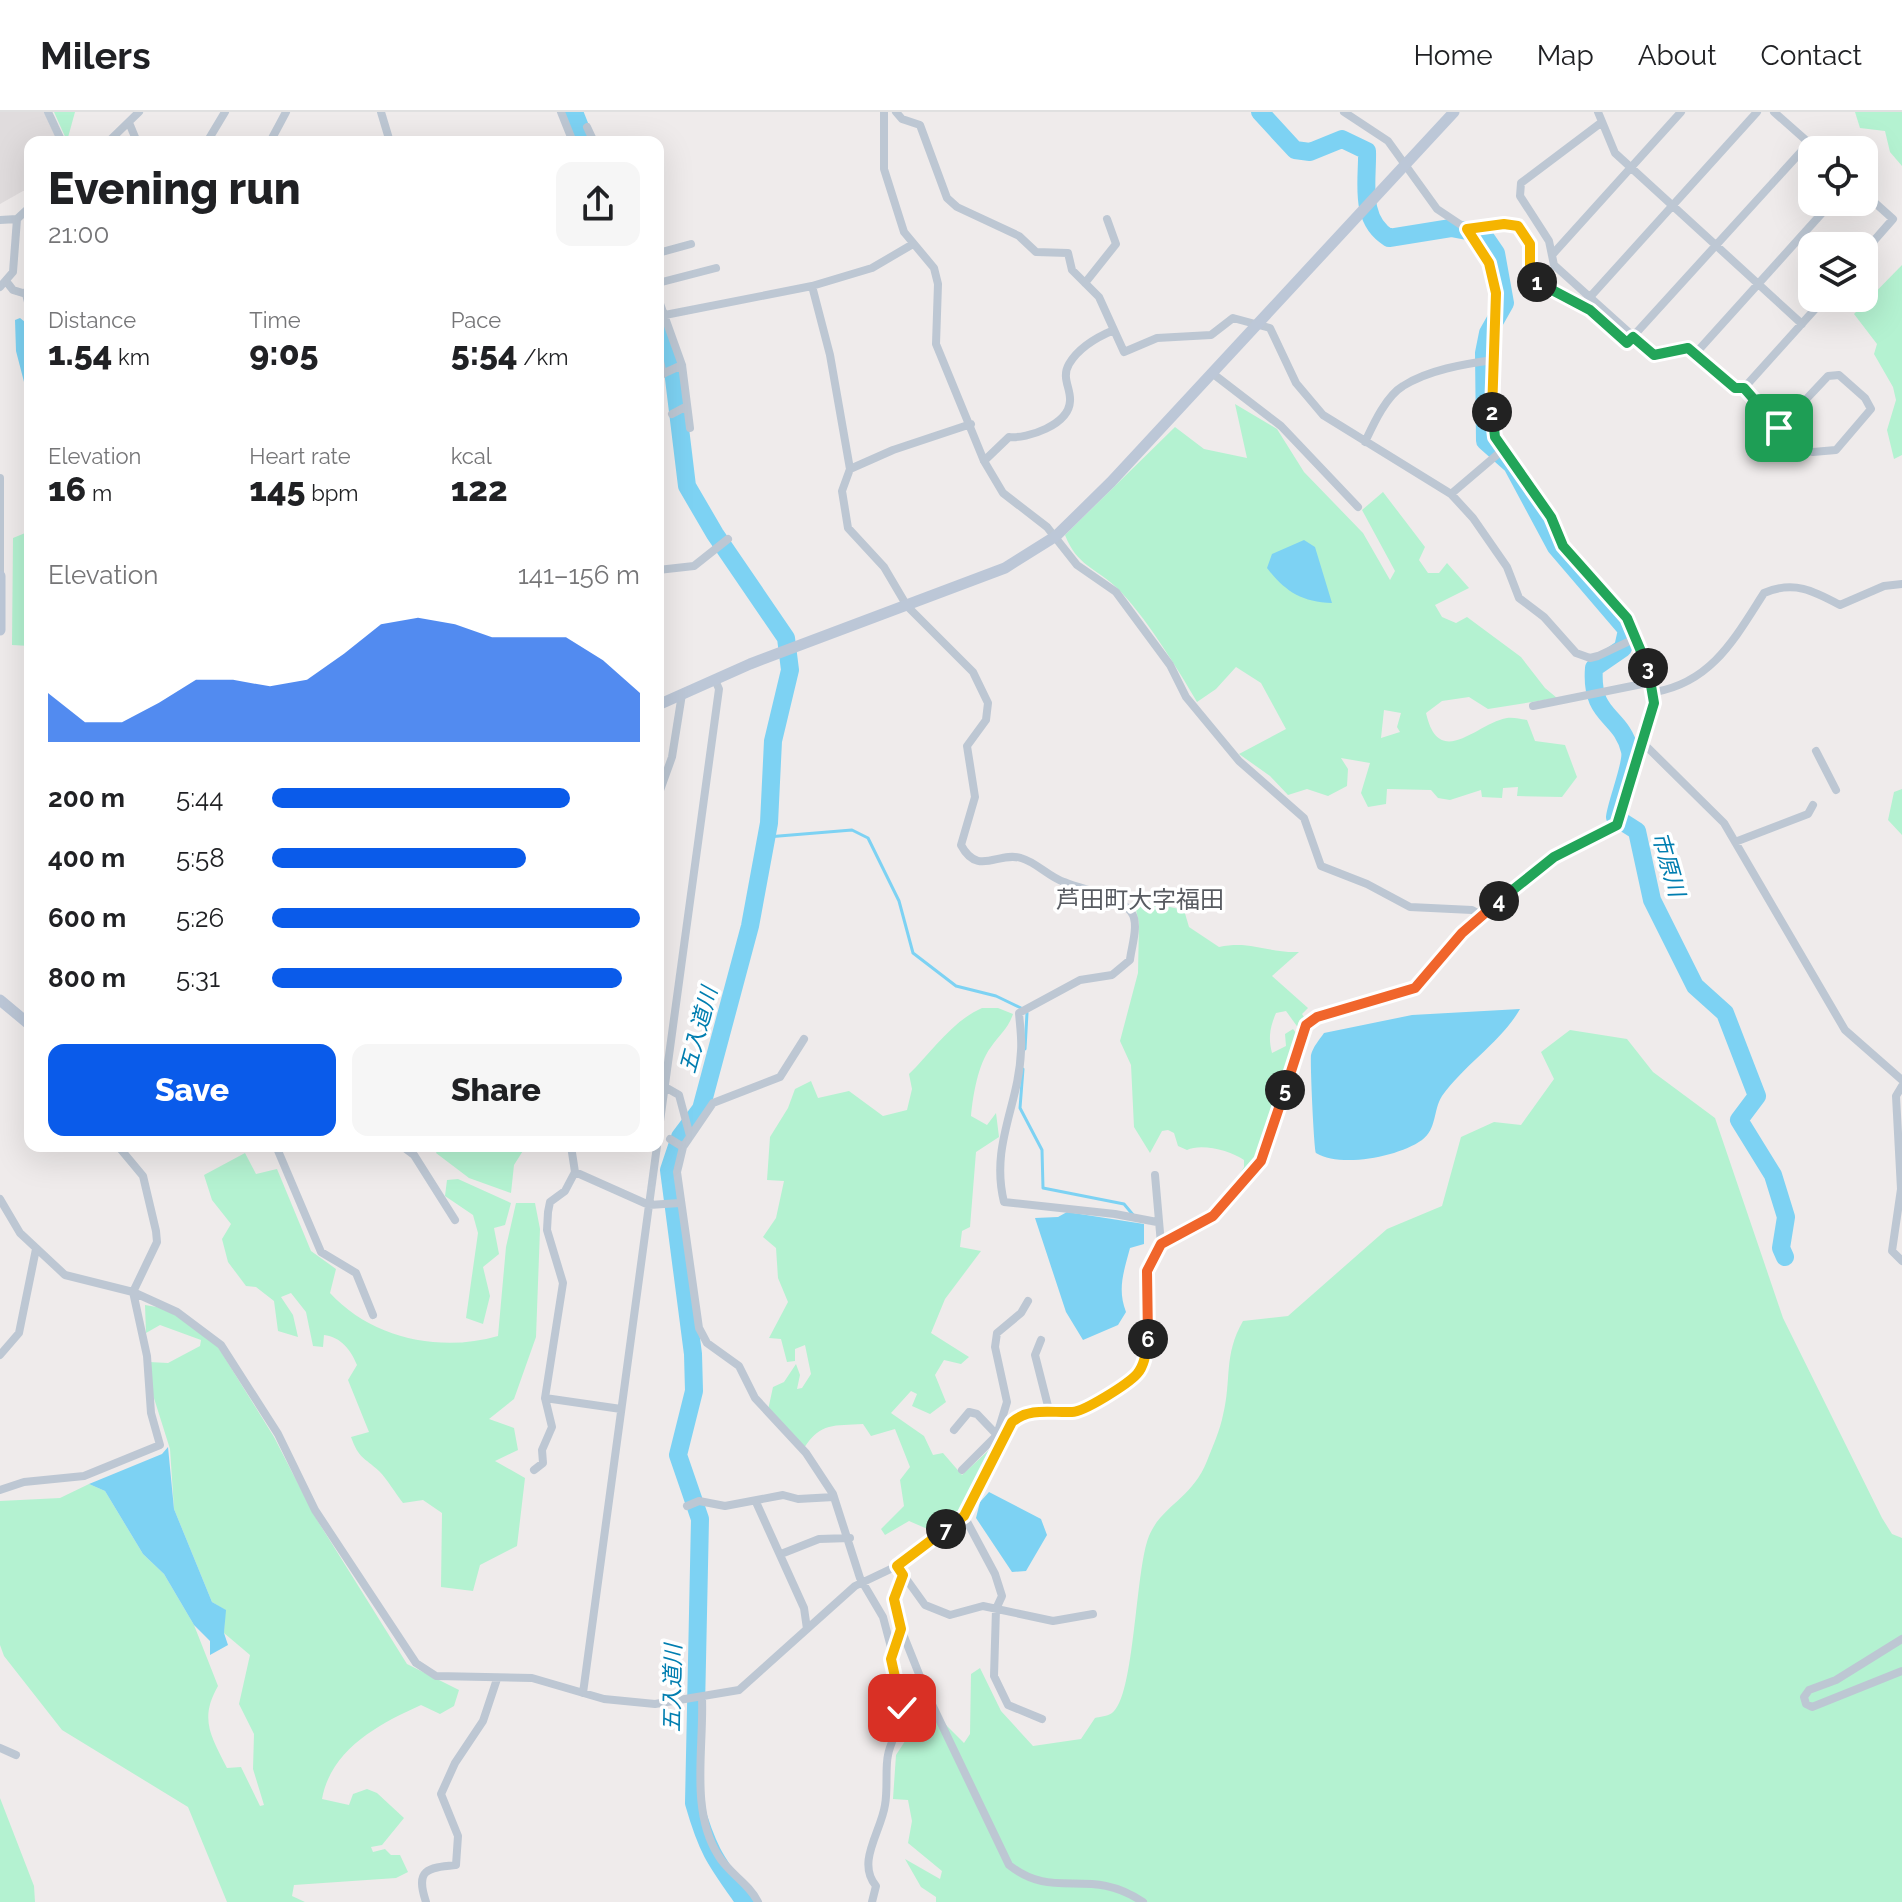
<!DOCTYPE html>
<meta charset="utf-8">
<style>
body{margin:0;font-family:Raleway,"Noto Sans JP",sans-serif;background:#f6f6f6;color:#202124;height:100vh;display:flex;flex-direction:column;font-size:30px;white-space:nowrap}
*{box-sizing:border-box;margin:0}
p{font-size:26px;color:#757577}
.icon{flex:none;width:44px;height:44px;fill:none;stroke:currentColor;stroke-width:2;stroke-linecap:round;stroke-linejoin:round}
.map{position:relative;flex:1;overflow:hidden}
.sheet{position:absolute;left:24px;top:24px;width:640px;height:1016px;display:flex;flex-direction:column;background:#fff;border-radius:16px;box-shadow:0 8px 32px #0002}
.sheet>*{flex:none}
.fabs{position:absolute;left:1798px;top:24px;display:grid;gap:16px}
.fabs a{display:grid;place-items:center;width:80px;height:80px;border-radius:16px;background:#fff;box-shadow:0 8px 32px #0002;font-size:40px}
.pin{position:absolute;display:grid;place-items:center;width:68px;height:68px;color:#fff;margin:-34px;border-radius:16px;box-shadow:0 4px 12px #0006}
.km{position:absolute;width:40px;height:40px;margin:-20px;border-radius:50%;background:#222;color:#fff;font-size:22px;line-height:40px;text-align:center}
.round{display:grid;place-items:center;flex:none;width:84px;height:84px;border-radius:16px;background:#f6f6f6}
.overview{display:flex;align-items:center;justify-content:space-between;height:136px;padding:0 24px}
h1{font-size:44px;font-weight:800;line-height:60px}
.stats{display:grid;grid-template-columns:repeat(3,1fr);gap:12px;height:136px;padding:8px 24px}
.stats div{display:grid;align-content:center}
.stats b{font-size:34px;font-weight:800}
.stats small{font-size:22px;font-weight:400}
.stats p{font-size:22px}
.chart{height:224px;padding:16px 24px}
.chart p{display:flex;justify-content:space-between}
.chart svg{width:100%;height:144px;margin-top:8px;fill:#0a5bea;opacity:.7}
.button{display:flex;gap:16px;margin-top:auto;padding:16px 24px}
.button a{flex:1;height:92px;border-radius:16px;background:#0a5bea;color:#fff;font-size:32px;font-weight:800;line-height:92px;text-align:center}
.button a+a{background:#f6f6f6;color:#202124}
ul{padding:0 24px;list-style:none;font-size:26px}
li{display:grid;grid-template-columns:128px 96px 1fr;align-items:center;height:60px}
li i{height:20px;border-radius:10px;background:#0a5bea}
header{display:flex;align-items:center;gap:48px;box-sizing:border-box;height:112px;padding:0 40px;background:#fff;border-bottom:2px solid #e0e0e0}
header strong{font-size:38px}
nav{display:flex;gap:44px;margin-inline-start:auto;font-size:28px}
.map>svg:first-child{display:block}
.education{fill:#e0dcdd}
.green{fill:#b4f2d1;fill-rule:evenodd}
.water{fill:#7dd2f3}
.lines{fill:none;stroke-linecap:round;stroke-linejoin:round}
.stream{stroke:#7dd2f3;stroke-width:3}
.river{stroke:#7dd2f3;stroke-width:18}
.street{stroke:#bdc7d3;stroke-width:8}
.secondary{stroke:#bcc7d7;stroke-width:11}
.split-1-casing{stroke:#fff;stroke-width:16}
.split-2-casing{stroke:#fff;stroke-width:16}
.split-3-casing{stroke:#fff;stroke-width:16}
.split-4-casing{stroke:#fff;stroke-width:16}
.split-5-casing{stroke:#fff;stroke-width:16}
.split-6-casing{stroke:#fff;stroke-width:16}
.split-7-casing{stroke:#fff;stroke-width:16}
.split-8-casing{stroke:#fff;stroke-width:16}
.split-1{stroke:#22a559;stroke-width:10}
.split-2{stroke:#f5b400;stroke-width:10}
.split-3{stroke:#22a559;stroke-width:10}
.split-4{stroke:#22a559;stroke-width:10}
.split-5{stroke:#f0652b;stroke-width:10}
.split-6{stroke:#f0652b;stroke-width:10}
.split-7{stroke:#f5b400;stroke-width:10}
.split-8{stroke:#f5b400;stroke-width:10}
.labels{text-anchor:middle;stroke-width:7;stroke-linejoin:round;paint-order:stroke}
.water-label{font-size:22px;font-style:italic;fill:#017eb0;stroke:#fff}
.quarter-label{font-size:24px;fill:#585b61;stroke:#fff}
</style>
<header>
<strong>Milers</strong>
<nav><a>Home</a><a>Map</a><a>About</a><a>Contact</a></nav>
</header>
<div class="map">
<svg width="1902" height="1790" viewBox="0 0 1902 1790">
<rect width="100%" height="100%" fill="#efebeb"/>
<path class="education" d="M0,0H44L58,30H30V79H23L0,92Z"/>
<path class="green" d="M54,0H75L67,29Z
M1855,0H1902V54L1890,40L1885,19L1860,16Z
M1902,153V343L1894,347L1887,318L1896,288L1893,275L1874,242L1877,232L1854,202Z
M1235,292L1277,317L1304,360L1363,421L1390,468L1395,459L1362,398L1383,380L1425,435L1419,448L1428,461H1439L1447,451L1469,476L1435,493L1442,505L1456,511L1467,505L1521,545L1545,576L1557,586L1488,597L1469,585L1442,589L1426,601C1439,659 1477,611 1507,606C1513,605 1521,607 1527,608L1535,629L1565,633L1577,665L1562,685L1517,684L1518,675L1503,676L1502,686L1482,685L1481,678L1450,688L1438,686L1431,678L1387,677L1386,692L1368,695L1361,681L1370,651L1341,646L1348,657L1347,674L1328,684L1307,677L1288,683L1270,664L1239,642L1286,617L1261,571L1236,555L1216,577L1197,590C1178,557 1143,501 1117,476C1095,455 1077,454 1065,423L1175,315L1204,337L1247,346ZM1384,598L1401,601L1397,615L1400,620L1381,626Z
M30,419V534L12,533L13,426Z
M1902,677V723L1888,708L1894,680Z
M1146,790L1184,798L1189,815L1219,835C1251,828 1266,841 1299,840L1272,864L1308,896L1302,902L1306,908L1299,917L1286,899L1276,901C1270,915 1268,926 1272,941L1286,934L1285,922L1293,917L1297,922C1286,972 1271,1024 1242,1067L1239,1063L1244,1055V1048C1231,1039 1202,1031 1187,1038L1178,1034L1174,1021L1168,1018L1162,1019L1150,1041L1134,1015L1131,953L1120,929L1138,861L1139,811L1136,798Z
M982,896H998L1013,902C1008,917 999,923 991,935C978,952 973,983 971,1004L987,1013L996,1001L999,1025L976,1040L970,1115L962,1119L960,1135L981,1139L945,1187L931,1221L969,1245L961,1252L944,1248L935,1263L946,1290L930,1302L912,1294L917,1282L911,1279L891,1301L924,1324L933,1343L943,1341L962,1363L990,1337L954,1411L939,1422L909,1409L885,1423L881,1417L904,1394L900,1368L910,1355L895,1317L871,1324L863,1312C834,1314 821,1310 804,1336L768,1298L773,1275L784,1270L796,1252L800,1263L797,1277L802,1276L811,1262L805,1233L795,1237V1249L787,1250L781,1227L769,1226L788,1190L778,1166L776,1136L763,1125L776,1106L784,1069L767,1068L770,1025L788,996L795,977L811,969L818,986L849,979L883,1004L907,998L912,977L909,962C932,940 952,909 982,896Z
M1570,918L1627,927L1653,960L1715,1006L1783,1206L1882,1406L1892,1422L1902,1426V1790H936V1785L921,1775L905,1747L940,1767L942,1759L908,1731L912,1709L908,1688L893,1687L896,1643L909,1623L921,1621L916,1603L924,1591L964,1631L970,1622L971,1562L980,1556L1001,1599L1033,1634L1081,1627L1095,1606C1099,1605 1108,1604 1112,1601C1135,1585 1135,1458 1149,1424C1162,1393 1192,1387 1207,1349C1213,1334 1220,1318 1223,1303C1232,1267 1223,1244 1243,1209L1288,1204L1387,1117L1442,1094L1461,1025L1494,1010L1521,1013L1554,967L1541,940Z
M440,1034H526L514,1053L511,1081L469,1066L436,1041Z
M245,1041L256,1062L277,1057L311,1139L336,1157L330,1181C371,1226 440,1241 498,1224L506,1135L516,1091H535L540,1117L536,1225L514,1287L489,1307L514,1316L518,1338L495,1349L525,1366L517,1434L480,1453L473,1479L441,1475L442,1401L423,1388L403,1391C395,1381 388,1368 379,1359C364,1345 359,1347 351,1325L369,1320L348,1268L357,1253C351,1238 341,1225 324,1223L323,1235L313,1234L306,1200L291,1181L281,1185L293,1203L298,1225L278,1219L274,1189L256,1175L246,1174L228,1150L222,1127L231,1112L212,1088L204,1063Z
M458,1067L511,1091L505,1113L494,1116L499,1142L483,1155L490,1184L483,1212L466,1206L478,1121L473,1103L445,1084L447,1068Z
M145,1193L162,1196L181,1206L218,1235L274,1325L314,1403L407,1552L459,1578L454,1594L440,1602L421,1593C379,1612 331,1637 322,1687L349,1693L353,1682L367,1677L377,1681L404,1706L382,1733L371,1735L373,1740L385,1737L391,1743H400L408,1760L396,1766L294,1773L292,1784L305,1790H227L188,1695L62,1618L4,1544L0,1533V1389L60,1386L89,1372L105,1379L143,1442L164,1462L194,1513L218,1574C199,1607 211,1624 227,1656L241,1655L260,1694L264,1693L253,1657L254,1622L239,1592L250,1543L224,1521L225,1498L212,1490L174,1397L170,1337L153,1283L149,1250L168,1251L200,1234L201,1228L160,1213L146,1221Z
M0,1686L34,1774L35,1790H0Z"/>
<path class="water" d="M20,206L30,214V293L16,239L15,208Z
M1304,428L1315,435L1332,491C1301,490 1285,479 1267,456L1272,442Z
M1520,897C1502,929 1464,953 1442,984C1433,998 1437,1017 1422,1028C1398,1045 1341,1056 1316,1041C1314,1036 1310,951 1311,943C1313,935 1319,928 1324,921L1412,903Z
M1067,1100L1144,1112V1132L1130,1136C1124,1159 1117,1177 1126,1200L1118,1213L1083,1228L1066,1200L1035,1106L1058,1105Z
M168,1335L174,1397L212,1490L226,1498L224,1521L228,1533L210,1543V1529L194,1513L164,1462L143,1442L105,1379L89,1372L162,1342Z
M989,1380L1041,1407L1047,1423L1026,1459L1012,1460L976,1406L980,1390Z"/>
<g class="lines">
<path class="stream" d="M767,725L852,718L868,726L899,789L913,841L956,874L996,884L1021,896
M1025,937L1027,901
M1023,957L1020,996L1042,1038L1043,1076L1124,1092L1134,1104"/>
<path class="river" d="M574,0L586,30
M1260,0L1295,38L1310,40L1342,27L1367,39C1368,68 1358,107 1389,126L1451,116L1483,122L1496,141L1505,191L1488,221L1484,241L1485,329L1512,353L1556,435L1627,518L1623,536L1594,556C1590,607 1621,601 1630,639C1633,651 1617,689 1615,705L1637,719L1652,788L1695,874L1725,901L1757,984L1739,1008L1773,1063L1786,1105L1781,1136L1785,1145
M658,210L671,242L687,374L715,422L786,526L790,558L773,629L769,711L750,814L701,997L680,1025L669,1058L693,1242L694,1279L678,1343L700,1407L694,1691C708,1740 716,1749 745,1790"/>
<path class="street" d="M48,0L62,30
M381,0L390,30
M561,0L573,30
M884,0V57L904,120L934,156L938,172L936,232L984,349L1003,381L1047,415L1077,453L1116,480L1170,553L1186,585L1239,649L1304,706L1321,754L1367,772L1410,795L1472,798L1481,803
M896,0L902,7L920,13L947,86L957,95L1019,124L1036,140L1068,141L1072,158L1099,185L1124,240L1157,226L1211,223L1233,206L1270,216L1296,271L1323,303L1451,382L1473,406L1507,455L1519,486L1544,505L1576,541L1590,546L1598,544L1634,527
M1598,0L1615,41L1802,212
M1774,0L1817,38
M1602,10L1521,71L1520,84L1549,129L1554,153L1654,243L1688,236L1735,276H1744L1825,186
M130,13L137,30
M587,15L594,30
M108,30L139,0
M207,30L225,0
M270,30L286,0
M1864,81L1893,107L1864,140
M0,108L17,107L30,95
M1467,117L1504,112L1518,114L1530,132L1533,167L1590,198L1627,231L1809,31
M658,141L691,132
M1552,143L1681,0
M6,169L13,178L26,182
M30,171L26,182L30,198
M658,171L716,156
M1085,171L1116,132L1107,107
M812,174L830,243L850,357L842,379L848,416L884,455L907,494L973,560L988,591L986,608L967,634L975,685L961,733C978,765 998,739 1021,746C1036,750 1049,765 1064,770C1084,779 1117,781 1131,800C1140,811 1131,836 1130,848L1112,863L1080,868L1019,901C1020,914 1022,927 1021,939C1019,993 990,1033 1004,1090L1115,1102L1157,1110
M0,175L13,160L17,107
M1590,185L1757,0
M658,186L682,253L690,316
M665,203L812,174L872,156L913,132
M658,241L663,262
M1695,242L1832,90
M1212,261L1281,314L1358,395
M658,264L682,253
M1744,276L1794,336L1813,340L1836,338L1871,297L1865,286L1839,263L1828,264L1779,316
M672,302L687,294
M1365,330C1373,313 1386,284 1403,274C1428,258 1464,252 1493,248
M984,349L1009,325C1027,327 1069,313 1070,289C1071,276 1061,266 1069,252C1079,235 1097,225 1114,218
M850,357L893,338L971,312
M1451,382L1505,336
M658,458L694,454L728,427
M0,463V366
M1655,580C1712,570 1735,526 1764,481C1794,468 1814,479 1840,493L1884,474L1902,472
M1533,594L1652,570
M1643,631L1724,711L1845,918L1902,968
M1816,639L1836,678
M658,684L672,645L682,582
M1735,730L1808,702L1813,693
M804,927L780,965L713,991L683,1035L677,1060L699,1216L707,1231L739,1254L755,1286L806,1341L833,1382L860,1466L883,1505L892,1539
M1902,974L1896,984L1901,1077L1892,1139L1902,1149
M665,975L679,983L690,1024
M658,1024L719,577L715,568
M670,1027L683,1035
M118,1034L143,1064L156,1119L157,1130L133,1180
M276,1034L321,1140L356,1161L373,1203
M402,1034L414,1043L455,1108
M575,1060L649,1093L680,1091
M1155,1063L1161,1132
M0,1087L20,1121L65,1163L133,1180L177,1200L221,1233L278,1322L315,1398L416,1551L436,1564L532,1566L604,1587L655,1592L739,1578L855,1474L897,1454L964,1404L1012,1310L1019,1303L1049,1298L1075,1301L1137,1263L1144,1251L1148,1227L1147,1159L1161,1132L1213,1104L1261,1049L1306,913L1317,905L1415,876L1481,803L1554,745L1611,719L1624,694L1654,591L1650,561L1627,506L1563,434L1551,405L1495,325L1492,311L1496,181L1489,151L1467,117L1437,97L1388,29L1344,0
M1041,1228L1035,1243L1049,1298
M0,1243L19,1221L36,1137
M545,1286L621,1297
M954,1318L969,1300L977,1302L997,1323L962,1358
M1001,1326L997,1323L1007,1290L995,1235L997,1221L1021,1201L1028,1189
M534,1358L543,1351L542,1338L552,1315L545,1286L563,1171L547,1118L548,1100L550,1090L565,1079L575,1060L571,1034
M0,1378L24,1370L84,1364L160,1333L151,1301L147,1244L133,1180
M756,1390L804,1496L807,1517
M687,1394L699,1389L725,1394L783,1383L798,1387L834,1385
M964,1404L995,1462L1002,1484L996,1497L994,1564L1008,1593L1042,1607
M781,1442L819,1427L850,1426
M902,1461L925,1493L950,1503L983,1494L1053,1509L1093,1502
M903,1463L894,1487L901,1517L927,1582L1009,1753C1055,1790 1089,1753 1143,1790
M1902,1527L1836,1568L1809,1578L1804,1585L1806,1592L1812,1595L1902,1559
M583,1581L657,1034
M702,1586C704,1636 690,1698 718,1743C728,1761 749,1771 758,1790
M0,1636L16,1643
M426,1790C415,1757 427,1756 456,1753L458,1724L441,1682L455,1651L483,1609L497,1567
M872,1790L876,1774C856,1750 881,1720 885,1693C888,1677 885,1656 888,1643C891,1627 902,1613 902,1596C901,1558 883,1560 900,1517"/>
<path class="secondary" d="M0,518V464
M658,593L750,552L1005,456L1056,424L1111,370L1454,0
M0,888L30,913"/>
</g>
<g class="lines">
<g class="split-1-casing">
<path id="split-1" d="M1537,170L1590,198L1627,231L1633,225L1654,243L1688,236L1735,276H1744L1779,316"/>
</g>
<g class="split-2-casing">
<path id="split-2" d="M1492,300L1496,181L1489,151L1467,117L1504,112L1518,114L1530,132V157L1537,170"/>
</g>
<g class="split-3-casing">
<path id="split-3" d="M1492,300L1495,325L1551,405L1563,434L1627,506L1648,556"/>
</g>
<g class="split-4-casing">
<path id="split-4" d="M1499,789L1554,745L1617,713L1654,591L1648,556"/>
</g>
<g class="split-5-casing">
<path id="split-5" d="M1285,978L1306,913L1317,905L1415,876L1462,821L1499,789"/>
</g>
<g class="split-6-casing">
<path id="split-6" d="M1148,1227L1147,1159L1161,1132L1213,1104L1261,1049L1285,978"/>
</g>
<g class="split-7-casing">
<path id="split-7" d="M946,1417L964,1404L1012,1310C1030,1295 1051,1301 1072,1300C1084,1300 1128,1272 1137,1262C1145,1253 1146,1239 1148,1227"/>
</g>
<g class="split-8-casing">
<path id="split-8" d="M902,1596L891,1547L901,1517L894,1487L903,1463L897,1454L946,1417"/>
</g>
<use href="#split-1" class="split-1"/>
<use href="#split-2" class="split-2"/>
<use href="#split-3" class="split-3"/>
<use href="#split-4" class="split-4"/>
<use href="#split-5" class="split-5"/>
<use href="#split-6" class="split-6"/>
<use href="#split-7" class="split-7"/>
<use href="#split-8" class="split-8"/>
</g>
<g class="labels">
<g class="water-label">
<text transform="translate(1669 752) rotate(74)" y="8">市原川</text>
<text transform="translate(698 918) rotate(-75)" y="8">五入道川</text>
<text transform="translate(672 1576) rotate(-89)" y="8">五入道川</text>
</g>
<g class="quarter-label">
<text x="1140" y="796">芦田町大字福田</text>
</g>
</g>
</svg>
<div class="fabs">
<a><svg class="icon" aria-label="locate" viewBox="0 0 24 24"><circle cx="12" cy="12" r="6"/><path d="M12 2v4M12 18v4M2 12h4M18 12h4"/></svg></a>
<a><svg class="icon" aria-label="layers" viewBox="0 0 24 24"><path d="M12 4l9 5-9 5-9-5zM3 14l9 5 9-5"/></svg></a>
</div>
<div class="pin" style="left:1779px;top:316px;background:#1e9e55"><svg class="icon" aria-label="arrive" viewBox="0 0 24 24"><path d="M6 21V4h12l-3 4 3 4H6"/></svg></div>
<div class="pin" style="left:902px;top:1596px;background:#d93025"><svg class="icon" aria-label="check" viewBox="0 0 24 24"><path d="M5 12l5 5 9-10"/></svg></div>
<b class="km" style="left:1537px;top:170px">1</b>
<b class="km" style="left:1492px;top:300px">2</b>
<b class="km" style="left:1648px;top:556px">3</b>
<b class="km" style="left:1499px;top:789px">4</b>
<b class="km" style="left:1285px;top:978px">5</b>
<b class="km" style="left:1148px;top:1227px">6</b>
<b class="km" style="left:946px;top:1417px">7</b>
<section class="sheet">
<div class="overview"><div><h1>Evening run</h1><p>21:00</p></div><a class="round"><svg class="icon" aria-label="share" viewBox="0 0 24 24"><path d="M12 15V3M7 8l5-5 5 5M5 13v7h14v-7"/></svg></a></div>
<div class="stats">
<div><p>Distance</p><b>1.54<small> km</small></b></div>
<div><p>Time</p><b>9:05</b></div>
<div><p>Pace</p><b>5:54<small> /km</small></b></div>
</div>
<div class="stats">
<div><p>Elevation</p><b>16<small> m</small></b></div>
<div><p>Heart rate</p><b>145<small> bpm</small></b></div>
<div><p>kcal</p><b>122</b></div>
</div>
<div class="chart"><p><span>Elevation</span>141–156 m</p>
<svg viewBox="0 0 160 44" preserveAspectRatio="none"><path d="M0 44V29L10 38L20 38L30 32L40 25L50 25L60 27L70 25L80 17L90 8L100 6L110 8L120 12L130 12L140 12L150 19L160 29V44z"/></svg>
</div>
<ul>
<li><b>200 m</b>5:44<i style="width:81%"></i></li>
<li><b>400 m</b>5:58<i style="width:69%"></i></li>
<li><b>600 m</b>5:26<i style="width:100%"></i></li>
<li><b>800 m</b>5:31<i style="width:95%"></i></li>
</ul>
<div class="button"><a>Save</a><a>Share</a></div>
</section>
</div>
